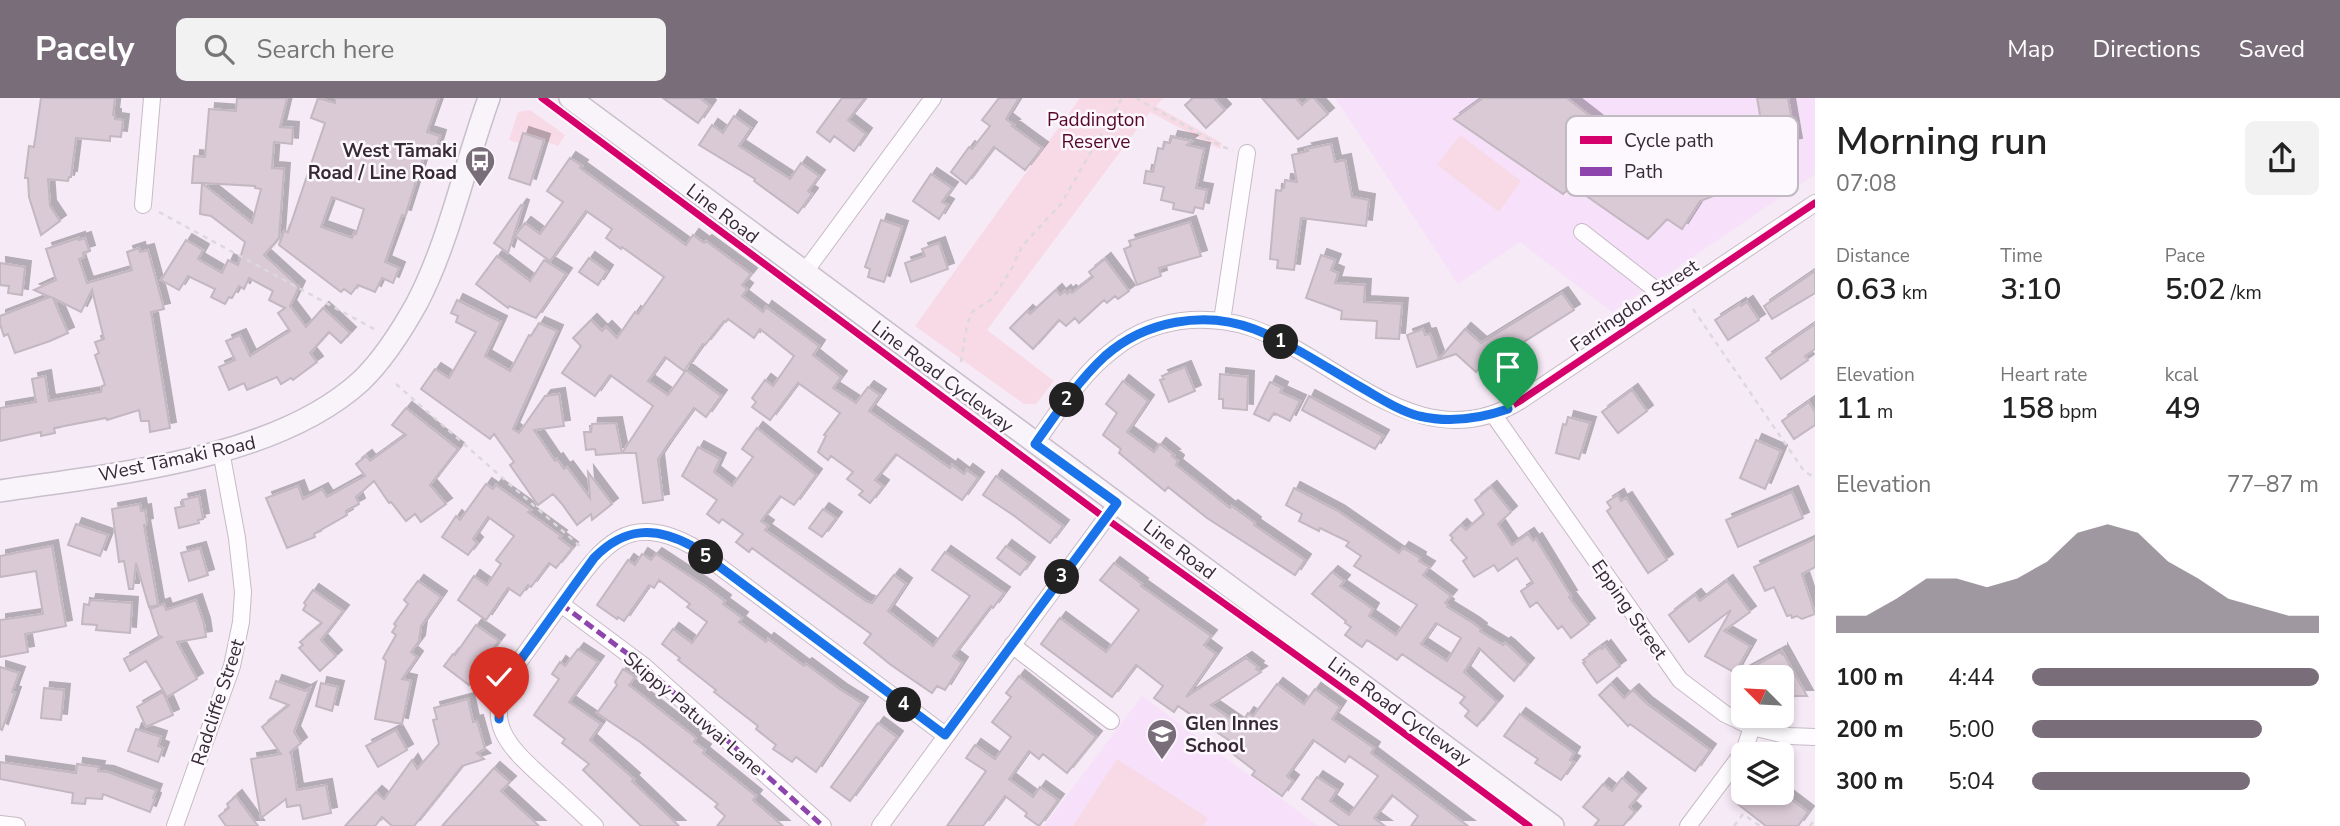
<!DOCTYPE html>
<meta charset="utf-8">
<style>
body{margin:0;font-family:"Nunito Sans",sans-serif;background:#f2f2f2;color:#222;height:100vh;display:flex;flex-direction:column;font-size:26px;white-space:nowrap}
*{box-sizing:border-box;margin:0}
p{font-size:23px;color:#767676}
.icon{flex:none;width:38px;height:38px;fill:none;stroke:currentColor;stroke-width:2;stroke-linecap:round;stroke-linejoin:round}
.map{position:relative;flex:1;overflow:hidden}
.panel{display:flex;flex-direction:column;background:#fff;width:525px}
.panel>*{flex:none}
.needle{width:46px;rotate:294deg}
.controls{position:absolute;left:1731px;top:567px;display:grid;gap:14px}
.controls a{display:grid;place-items:center;width:63px;height:63px;border-radius:10px;background:#fff;box-shadow:0 4px 10px #0003;font-size:35px}
.pin{position:absolute;display:grid;place-items:center;width:60px;height:60px;color:#fff;margin:-72px -30px;border-radius:50% 50% 50% 0;rotate:-45deg;box-shadow:0 0 7px #0007}
.pin .icon{rotate:45deg}
.km{position:absolute;width:35px;height:35px;margin:-18px;border-radius:50%;background:#222;color:#fff;font-size:19px;line-height:35px;text-align:center}
.round{display:grid;place-items:center;flex:none;width:74px;height:74px;border-radius:10px;background:#f2f2f2}
.headline{display:flex;align-items:center;justify-content:space-between;height:119px;padding:0 21px}
h1{font-size:38px;font-weight:600;line-height:52px}
.metrics{display:grid;grid-template-columns:repeat(3,1fr);gap:10px;height:119px;padding:7px 21px}
.metrics div{display:grid;align-content:center}
.metrics b{font-size:30px;font-weight:600}
.metrics small{font-size:19px;font-weight:400}
.metrics p{font-size:19px}
.chart{height:196px;padding:14px 21px}
.chart p{display:flex;justify-content:space-between}
.chart svg{width:100%;height:126px;margin-top:7px;fill:#796d79;opacity:.7}
ul{padding:0 21px;list-style:none;font-size:23px}
li{display:grid;grid-template-columns:112px 84px 1fr;align-items:center;height:52px}
li i{height:18px;border-radius:9px;background:#796d79}
header{display:flex;align-items:center;gap:42px;box-sizing:border-box;height:98px;padding:0 35px;background:#796d79;color:#fff}
header strong{font-size:33px}
nav{display:flex;gap:38px;margin-inline-start:auto;font-size:24px}
.search{width:490px;height:63px;background:#f2f2f2;display:flex;align-items:center;gap:18px;box-sizing:border-box;padding:0 24px;border-radius:10px;color:#767676;font-size:26px}
main{display:flex;flex:1;min-height:0}
.map>svg:first-child{display:block}
.built{fill:#f7e0f9}
.green{fill:#f8dae6}
.building{fill:#dacad6;stroke:#c3b7c0;stroke-width:2;fill-rule:evenodd;filter:url(#shadow)}
.lines{fill:none;stroke-linecap:round;stroke-linejoin:round}
.minor-casing{stroke:#c5bbc5;stroke-width:18}
.major-casing{stroke:#c8bfcd;stroke-width:24}
.path{stroke:#dcd8dc;stroke-width:2.5;stroke-dasharray:5 5;stroke-linecap:butt}
.minor{stroke:#fefcfe;stroke-width:16}
.major{stroke:#f8f4f9;stroke-width:21}
.quiet{stroke:#8e44ad;stroke-width:5;stroke-dasharray:10 5;stroke-linecap:butt}
.cycleway-casing{stroke:#fdf8fe;stroke-width:11}
.cycleway{stroke:#d6006c;stroke-width:7}
.route-casing{stroke:#fff;stroke-width:14}
.route{stroke:#1a73e8;stroke-width:9}
.labels{text-anchor:middle;stroke-width:5;stroke-linejoin:round;paint-order:stroke}
.park-label{font-size:19px;fill:#570729;stroke:#fdf8fe}
.poi-label{font-size:19px;font-weight:bold;fill:#352a35;stroke:#fdf8fe;text-anchor:end}
.street-label{font-size:19px;fill:#352a35;stroke:#fdf8fe}
.key{fill:#fdf8fe;stroke:#c1bac2;stroke-width:2}
.key-label{font-size:19px;fill:#352a35}
</style>
<header>
<strong>Pacely</strong>
<div class="search"><svg class="icon" aria-label="search" viewBox="0 0 24 24"><circle cx="10" cy="10" r="6"/><path d="M15 15l6 6"/></svg>Search here</div>
<nav><a>Map</a><a>Directions</a><a>Saved</a></nav>
</header>
<main>
<div class="map">
<svg width="1815" height="728" viewBox="0 0 1815 728">
<defs>
<filter id="shadow"><feDropShadow dx="6" dy="-6" stdDeviation="0" flood-color="#0004"/></filter>
</defs>
<rect width="100%" height="100%" fill="#f6eaf6"/>
<path class="built" d="M1335,0H1815V76L1612,214L1520,144L1458,186Z
M1142,598L1318,728H1044Z"/>
<path class="green" d="M1080,0H1163L1156,8L1222,45L1220,51L1150,14L987,232L1054,283L1036,306H1024L915,228Z
M530,12L565,37L558,48L523,34L519,45L509,42L518,14Z
M1460,37L1521,83L1499,114L1437,67Z
M1117,661L1208,720L1203,728H1073Z"/>
<path class="building" d="M41,0H115L113,17H115V21L123,22L121,39L110,38V43L76,40L71,79H69L68,83L48,81L50,108L60,123L41,137L29,99L28,80H25L29,48L34,49Z
M237,0H287L280,29L293,30L292,46L274,44L272,70L284,71L279,140L264,157L299,189L290,208L306,229L323,210L350,235L341,245L329,234L310,255L317,264L293,282L291,280L281,286L277,279L247,292L244,285L229,292L219,269L235,262L226,243L240,237L250,258L290,233L278,215L285,210L269,202L273,193L249,180L244,191L239,188L232,200L229,199L225,206L211,199L215,191L188,178L179,192L161,182L186,142L203,152L198,161L222,175L228,162L238,167L245,144L211,118L200,116L202,85H192L194,58L205,59L209,11L236,13ZM202,85L255,88V90L261,91L252,125Z
M318,0L335,5V0H439L427,34L440,38L434,58L425,55L405,118L402,117L385,164L399,170L393,185L382,180L375,194L358,187L351,196L344,191L341,194L279,147L284,133L288,134L325,25L311,20ZM332,99L364,111L356,136L354,135L352,140L321,129Z
M663,0H700L710,8L698,25Z
M842,0H865L848,22L866,36L854,53L834,38L830,44L817,34Z
M999,0H1019L1006,21L1014,27L1012,28L1042,50L1025,72L994,49L966,86L951,74L969,49L972,51L990,28L982,22Z
M1193,0H1214L1225,12L1206,30L1185,7Z
M1262,0H1296L1302,7L1310,0H1314L1328,16L1298,41Z
M1483,0H1567L1608,32L1592,57L1625,75L1643,66L1666,75L1764,39L1757,0H1788L1796,46L1765,51L1772,76L1700,103L1682,131L1667,121L1648,141L1572,88L1563,96L1454,21Z
M734,18L751,30L739,48L790,81L801,65L819,78L808,93L812,96L798,115L754,83L755,81L699,47L712,27L723,35Z
M523,35L544,42L530,87L509,80Z
M1172,39L1192,43L1187,47L1204,51L1196,90L1207,92L1203,111L1195,109L1193,115L1173,111L1174,105L1161,102L1164,89L1144,85L1146,73L1153,74L1158,50L1163,51L1165,44L1170,45Z
M1331,46L1335,64L1345,62L1352,99L1369,102L1366,128L1301,120L1294,172L1277,170L1278,162L1270,161L1276,92L1281,93L1282,90H1284L1285,82L1297,84L1292,57L1308,53L1306,51Z
M570,60L582,68L580,70L686,147L693,137L704,145L706,143L751,176L742,187L747,191L742,198L763,214L766,209L819,248L813,257L841,279L833,290L856,305L868,289L880,297L869,313L950,370L952,367L964,376L967,372L978,380L962,402L896,356L875,382L883,388L870,405L859,397L863,393L847,381L853,374L831,358L828,362L818,354L826,338L824,337L840,315L798,285L770,322L752,309L756,304L752,300L765,282L773,288L794,258L760,231L754,240L728,221L726,224L724,223L705,247L703,246L684,273L665,259L648,283L668,297L686,272L721,298L706,319L694,310L668,346L658,361L663,402L643,405L636,355H622L653,308L610,277L595,298L562,275L581,248L573,240L591,222L602,233L606,229L617,240L635,214L638,216L664,179L622,149L621,151L606,140L612,131L586,113L550,163L515,138L525,125L540,136L563,104L547,93Z
M931,76L952,90L942,104L948,107L939,121L913,103Z
M521,107L523,108L508,155L494,145Z
M881,122L902,129L884,184L868,179L870,171L865,169Z
M1190,124L1201,158L1159,170L1161,178L1137,187L1124,151L1131,148L1129,143Z
M79,140V142L85,140L89,153L83,155L84,159L79,161L87,185L132,172L127,154L139,150L140,154L148,152L164,211L151,214L170,330L150,334L149,323H141L139,312L107,322L106,320L54,330L55,335L41,338V334L0,343V310L36,304L32,281L45,278L49,303L101,294L102,288L105,287L95,257L99,255L95,244L104,241L92,192L81,214L53,200L68,235L50,243L15,255L8,236L4,238L0,226V218L50,199L34,192L56,182L46,151Z
M939,145L948,171L911,184L905,165L925,158L922,151Z
M1321,157L1335,162L1331,172L1338,175L1335,185L1365,187L1364,204L1402,206L1399,241L1376,240L1377,223L1341,221L1342,213L1306,200Z
M497,158L530,183L544,162L566,176L536,220L509,208L508,210L476,186Z
M589,160L607,173L598,187L579,174Z
M1105,161L1129,193L1118,201L1115,198L1107,205L1104,202L1079,225L1075,220L1066,228L1059,222L1033,251L1010,230L1027,213L1030,216L1056,192L1060,197L1065,193L1067,196L1070,193L1072,195L1093,179L1089,174Z
M0,165L25,169L22,197L8,195L9,188L0,187Z
M1815,173V195L1772,221L1764,208Z
M1562,195L1574,212L1508,254L1504,248L1489,266L1485,263L1476,274L1456,256L1417,269L1407,237L1423,231L1425,237L1430,236L1439,261L1465,231L1481,245Z
M457,202L501,224L485,258L510,273L529,237L531,238L539,225L557,233L513,331L519,335L545,298L559,296L564,328L534,332L555,363L557,361L564,371L567,369L590,400L588,374L612,406L592,422L591,416L577,427L562,406L553,396L538,407L510,367L514,364L494,336L490,341L421,291L435,271L449,280L476,234L456,224L458,218L451,215Z
M1747,204L1759,222L1728,242L1715,222L1740,206L1741,208Z
M1815,226V251L1805,258L1808,262L1781,281L1766,260Z
M1185,269L1195,293L1169,304L1160,282L1164,281L1162,278Z
M1220,276L1248,279L1247,312L1223,310V301H1219Z
M1123,283L1148,303L1127,334L1154,354L1160,346L1174,357L1172,358L1178,363L1176,367L1230,410L1232,408L1255,425L1254,427L1305,462L1295,477L1207,420L1168,389L1165,393L1119,355L1121,351L1103,337L1117,315L1106,306Z
M1270,284L1282,290L1280,294L1300,303L1290,323L1274,315L1269,323L1254,316Z
M1632,292L1647,313L1618,335L1602,314Z
M1309,298L1383,338L1375,351L1302,312Z
M1809,304L1815,314V327L1794,341L1782,323Z
M406,310L458,351L430,387L446,406L421,424L415,416L406,423L391,404L389,405L374,383L356,399L359,406L346,413L347,417L314,436L315,439L287,450L266,400L298,388L303,401L322,391L327,399L365,378L356,366L366,358L370,363L406,337L392,327Z
M1568,319L1590,325L1579,361L1556,355L1563,326L1566,327Z
M616,325L622,355L596,357L595,351L586,352L584,334H591L592,326Z
M757,330L816,377L794,407L780,398L761,423L768,428L765,432L866,503L872,505L894,477L906,486L888,513L933,548L970,498L932,472L945,454L1004,495L993,510L991,508L953,558L962,565L945,592L937,588L932,595L891,567L864,545L871,536L752,450L749,454L736,444L743,436L722,421L719,425L707,416L717,402L682,378L698,349L720,361L714,374L732,388L753,359L742,351Z
M1756,342L1781,353L1765,391L1740,380Z
M996,378L1063,428L1050,445L1013,417L983,397Z
M486,386L493,391L496,387L531,412L528,414L561,438L559,440L572,450L556,470L549,465L531,489L528,487L520,498L508,490L486,522L458,502L474,478L487,487L501,466L496,462L514,438L488,419L473,441L477,445L468,457L442,439L456,418L460,422Z
M1491,389L1511,414L1498,426L1512,447L1528,436L1533,443L1536,441L1571,498L1569,499L1589,526L1571,540L1562,528L1558,531L1537,504L1530,509L1521,493L1533,485L1517,460L1498,473L1494,467L1474,479L1463,463L1467,460L1451,442L1453,440L1450,437L1461,427L1466,432L1484,416L1475,402Z
M1294,390L1338,413L1399,455L1403,450L1420,460L1419,463L1429,469L1423,477L1451,498L1445,505L1448,507L1447,509L1473,525L1481,531L1480,533L1503,547L1505,545L1509,548L1528,566L1514,583L1479,550L1464,574L1497,604L1477,628L1465,618L1469,613L1460,605L1465,599L1402,556L1397,562L1367,542L1362,549L1345,537L1351,529L1345,525L1346,523L1312,496L1332,474L1344,483L1340,488L1373,511L1369,518L1396,537L1417,507L1354,468L1361,458L1346,448L1349,444L1320,430L1319,433L1299,423L1302,416L1286,407ZM1436,525L1461,540L1447,563L1421,546Z
M1792,394L1803,420L1738,449L1726,422Z
M1618,397L1621,403L1626,400L1667,462L1648,475L1607,413L1611,410L1607,404Z
M199,398L203,421L198,422L199,425L179,430L175,410L184,408L182,402Z
M140,406L141,413L145,412L147,426L144,427L158,507L149,509L136,465L133,491H129L124,463L119,464L112,411Z
M823,411L836,420L822,439L809,430Z
M76,426L108,437L100,458L68,447Z
M1815,441V469L1802,476L1815,516L1802,521L1797,518L1792,520L1791,517L1787,518L1774,489L1765,493L1754,469Z
M52,448L66,528L25,536L28,554L0,559V522L43,516L36,473L0,479V458Z
M1006,448L1029,465L1020,477L997,460Z
M200,450L208,477L189,483L181,455Z
M642,456L651,462L656,456L705,488L725,503L723,506L742,520L739,524L766,544L768,541L804,568L806,566L841,592L862,605L816,674L796,659L792,664L773,651L776,647L756,631L758,628L714,594L716,592L678,562L680,560L662,546L673,531L692,545L707,524L687,509L690,506L659,482L654,490L649,487L624,523L618,519L617,521L597,507L628,462L635,467Z
M1114,465L1142,486L1141,488L1211,538L1204,547L1216,556L1186,599L1246,560L1258,569L1256,571L1261,574L1211,607L1240,627L1248,615L1253,618L1277,586L1304,606L1315,591L1340,609L1332,621L1374,650L1371,655L1468,728H1411L1418,718L1392,697L1374,720L1385,728H1340L1302,701L1317,679L1337,692L1330,703L1349,717L1378,678L1349,658L1345,664L1313,642L1287,678L1293,683L1282,698L1252,677L1255,673L1228,652L1233,645L1178,608L1174,614L1154,600L1163,588L1136,567L1112,599L1041,546L1060,520L1106,554L1139,512L1100,482Z
M418,483L441,499L421,528L419,543L411,554L417,559L402,581L411,583L402,626L375,621L386,563L383,560L396,537L392,534L396,528L394,526L408,506L404,502Z
M1727,483L1750,514L1724,533L1750,548L1735,575L1705,558L1731,512L1689,544L1669,517L1695,497L1700,503Z
M313,492L343,513L321,542L336,558L320,573L299,550L303,547L300,544L322,525L303,512L306,507L304,505Z
M90,502L132,505L130,535L96,532L97,527L82,526L84,506L89,507Z
M196,502L204,526L206,539L177,544L197,581L167,599L146,563L130,573L124,561L162,539L159,538L150,511L164,506L166,512Z
M476,527L499,543L476,573L478,576L469,587L444,568L453,556L455,557Z
M1605,548L1620,568L1597,585L1583,565L1585,564L1583,562L1601,549L1602,551Z
M578,551L598,564L569,604L601,626L590,642L634,681L632,683L679,728H641L583,672L589,666L562,645L565,641L534,617L559,581L552,576L560,564L565,568Z
M1782,553L1807,598H1795L1782,606V579H1734L1780,554L1782,556Z
M0,569L19,575L12,594L15,595L2,632L0,631Z
M623,571L635,579L629,587L696,640L694,644L705,652L703,655L756,698L753,702L783,728H717L725,718L715,709L718,706L640,644L597,615L617,587L615,584Z
M1019,578L1096,639L1067,675L1043,656L1039,661L1029,653L1009,681L1033,699L1040,689L1058,702L1039,728L1025,718L1027,715L1005,698L983,728H947L986,673L966,660L975,647L995,661L1011,639L992,624L1011,599L1006,595Z
M276,583L305,593L310,590L294,634L301,645L289,655L291,654L297,692L326,687L331,715L303,721L300,707L287,709L286,701L261,720L251,661L281,656L262,629L289,607L270,600Z
M321,585L338,589L332,613L316,608Z
M1611,586L1624,600L1633,592L1646,605L1710,652L1695,673L1630,626L1628,628L1599,597Z
M44,590L64,592L61,622L41,620Z
M163,594L173,617L146,629L137,609Z
M468,601L473,624L477,623L485,651L477,655L484,661L462,668L414,728H392L382,719L375,728H345L376,694L384,701L412,662L417,671L439,646L433,622L437,621L434,610Z
M1520,616L1574,655L1570,662L1574,664L1561,682L1535,665L1538,661L1504,638Z
M878,625L897,639L850,703L831,689Z
M136,631L161,639L158,648L163,650L158,664L128,653Z
M396,632L407,652L378,669L366,648Z
M0,664L76,675L77,666L99,669L98,673L108,674L156,692L153,700L155,701L150,714L103,696L102,701L86,700L85,706L72,705L73,695L0,681Z
M494,670L510,684L501,693L539,728H442Z
M1622,680L1640,696L1629,709L1635,714L1623,728H1594L1599,722L1583,709L1603,686L1612,693Z
M1740,695H1783L1808,714L1798,728H1766L1734,703Z
M236,698L258,728H226L219,718L229,710L227,706Z"/>
<g class="lines">
<g class="minor-casing">
<path id="minor" d="M143,107L152,0
M1582,134L1651,188L1667,205
M804,175L933,0
M1222,223L1247,55
M1493,316L1680,582L1725,616L1752,629L1789,638L1815,639
M1035,346C1058,314 1081,276 1113,252C1135,234 1163,224 1191,222C1211,221 1230,223 1249,229C1338,259 1419,365 1520,303L1815,105
M561,506L644,568L823,728
M1012,547L1111,623
M0,726L17,728
M175,728L232,568L241,524L243,494L237,440L221,353
M595,728C578,712 561,696 543,680C508,648 482,624 511,575C529,550 547,525 565,500C601,450 626,412 692,448L945,637
M880,728L1117,405
M1688,728L1744,653L1752,629"/>
</g>
<g class="major-casing">
<path id="major" d="M570,0L1553,728
M0,393C112,376 275,362 361,283C383,262 402,232 417,205C449,144 465,66 489,0"/>
</g>
<path class="path" d="M1136,0L1223,49L1233,52
M159,114L374,231
M1693,211L1804,373L1815,380
M961,264L967,227L972,214L992,201L1011,172L1022,148L1061,106L1122,0
M396,286L582,450
M1734,728L1743,716L1760,728
M1810,728L1815,721"/>
<use href="#minor" class="minor"/>
<use href="#major" class="major"/>
<path class="quiet" d="M561,506L644,568L823,728"/>
<g class="cycleway-casing">
<path id="cycleway" d="M542,0L1105,420L1363,605L1529,728
M1035,346C1058,314 1081,276 1113,252C1135,234 1163,224 1191,222C1211,221 1230,223 1249,229C1338,259 1419,365 1520,303L1815,105"/>
</g>
<use href="#cycleway" class="cycleway"/>
</g>
<g class="lines">
<g class="route-casing">
<path id="route" d="M499,621L500,598L511,575L594,460C624,429 655,428 692,448L945,637L1117,405L1035,346C1056,316 1078,283 1105,258C1145,223 1204,212 1254,231C1290,245 1324,268 1357,287C1377,298 1397,312 1419,318C1449,325 1479,321 1508,311"/>
</g>
<use href="#route" class="route"/>
</g>
<defs>
<g id="bus-pin" transform="scale(1.575)"><path d="M0 17L-7.5 6A9.5 9.5 0 1 1 7.5 6Z" fill="#796d79" stroke="#fdf8fe"/><path d="M-5-6H5V4H4V6H2V4H-2V6H-4V4H-5ZM-3.5-4V0h7V-4ZM-3.5 1.2v1.5H-2V1.2ZM2 1.2v1.5H3.5V1.2Z" fill="#fff"/></g>
<g id="school-pin" transform="scale(1.575)"><path d="M0 17L-7.5 6A9.5 9.5 0 1 1 7.5 6Z" fill="#796d79" stroke="#fdf8fe"/><path d="M0-5L7-2L0 1L-7-2ZM-4 1L0 2.5L4 1V4Q0 6-4 4Z" fill="#fff"/></g>
</defs>
<g fill-rule="evenodd">
<use href="#bus-pin" x="480" y="63"/>
<use href="#school-pin" x="1162" y="636"/>
</g>
<g class="labels">
<g class="park-label">
<text x="1096" y="28">Paddington<tspan x="1096" dy="22">Reserve</tspan></text>
</g>
<g class="poi-label">
<text x="457" y="59">West Tāmaki<tspan x="457" dy="22">Road / Line Road</tspan></text>
<text x="1185" y="632" text-anchor="start">Glen Innes<tspan x="1185" dy="22">School</tspan></text>
</g>
<g class="street-label">
<text transform="translate(723 115) rotate(37)" y="7">Line Road</text>
<text transform="translate(1634 207) rotate(-34)" y="7">Farringdon Street</text>
<text transform="translate(943 278) rotate(37)" y="7">Line Road Cycleway</text>
<text transform="translate(177 360) rotate(-12)" y="7">West Tāmaki Road</text>
<text transform="translate(1180 451) rotate(37)" y="7">Line Road</text>
<text transform="translate(1630 511) rotate(55)" y="7">Epping Street</text>
<text transform="translate(217 604) rotate(-72)" y="7">Radcliffe Street</text>
<text transform="translate(1400 613) rotate(36)" y="7">Line Road Cycleway</text>
<text transform="translate(694 615) rotate(41)" y="7">Skippy Patuwai Lane</text>
</g>
</g>
<rect x="1566" y="18" width="232" height="80" rx="10" class="key"/>
<rect x="1580" y="38" width="32" height="8" fill="#d6006c"/>
<rect x="1580" y="69" width="32" height="9" fill="#8e44ad"/>
<g class="key-label">
<text x="1624" y="49">Cycle path</text>
<text x="1624" y="80">Path</text>
</g>
</svg>
<div class="controls">
<a><svg class="needle" viewBox="-14 -14 28 28"><path d="M0-13l5 13h-10z" fill="#e53935"/><path d="M0 13l5-13h-10z" fill="#767676"/></svg></a>
<a><svg class="icon" aria-label="layers" viewBox="0 0 24 24"><path d="M12 4l9 5-9 5-9-5zM3 14l9 5 9-5"/></svg></a>
</div>
<div class="pin" style="left:1508px;top:311px;background:#1e9e55"><svg class="icon" aria-label="arrive" viewBox="0 0 24 24"><path d="M6 21V4h12l-3 4 3 4H6"/></svg></div>
<div class="pin" style="left:499px;top:621px;background:#d93025"><svg class="icon" aria-label="check" viewBox="0 0 24 24"><path d="M5 12l5 5 9-10"/></svg></div>
<b class="km" style="left:1281px;top:244px">1</b>
<b class="km" style="left:1067px;top:302px">2</b>
<b class="km" style="left:1062px;top:479px">3</b>
<b class="km" style="left:904px;top:607px">4</b>
<b class="km" style="left:706px;top:459px">5</b>
</div>
<section class="panel">
<div class="headline"><div><h1>Morning run</h1><p>07:08</p></div><a class="round"><svg class="icon" aria-label="share" viewBox="0 0 24 24"><path d="M12 15V3M7 8l5-5 5 5M5 13v7h14v-7"/></svg></a></div>
<div class="metrics">
<div><p>Distance</p><b>0.63<small> km</small></b></div>
<div><p>Time</p><b>3:10</b></div>
<div><p>Pace</p><b>5:02<small> /km</small></b></div>
</div>
<div class="metrics">
<div><p>Elevation</p><b>11<small> m</small></b></div>
<div><p>Heart rate</p><b>158<small> bpm</small></b></div>
<div><p>kcal</p><b>49</b></div>
</div>
<div class="chart"><p><span>Elevation</span>77–87 m</p>
<svg viewBox="0 0 160 44" preserveAspectRatio="none"><path d="M0 44V38L10 38L20 32L30 25L40 25L50 28L60 25L70 19L80 9L90 6L100 9L110 19L120 25L130 32L140 35L150 38L160 38V44z"/></svg>
</div>
<ul>
<li><b>100 m</b>4:44<i style="width:100%"></i></li>
<li><b>200 m</b>5:00<i style="width:80%"></i></li>
<li><b>300 m</b>5:04<i style="width:76%"></i></li>
</ul>
</section>
</main>
